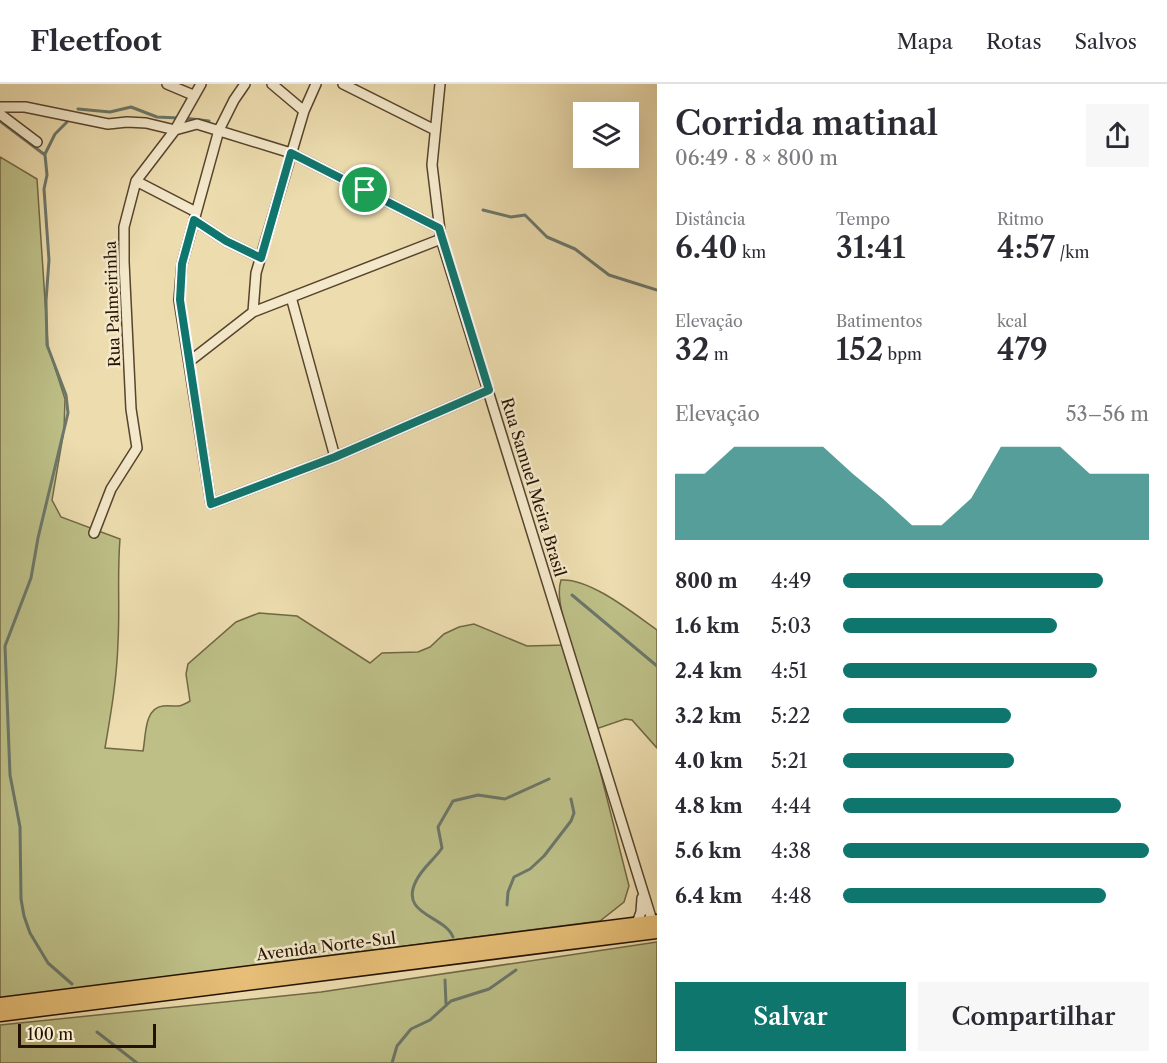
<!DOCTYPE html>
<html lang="pt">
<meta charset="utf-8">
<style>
body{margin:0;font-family:"Libre Caslon Text",serif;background:#f7f7f7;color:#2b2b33;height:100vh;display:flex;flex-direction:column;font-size:22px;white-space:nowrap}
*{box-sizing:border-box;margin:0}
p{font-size:20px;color:#7c7c81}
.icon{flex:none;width:33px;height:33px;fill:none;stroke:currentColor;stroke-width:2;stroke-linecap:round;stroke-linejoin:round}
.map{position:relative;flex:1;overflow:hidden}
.drawer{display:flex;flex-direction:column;background:#fff;width:510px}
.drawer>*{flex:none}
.controls{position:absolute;left:573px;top:18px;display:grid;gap:12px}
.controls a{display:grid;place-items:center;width:66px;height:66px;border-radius:0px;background:#fff;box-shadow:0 6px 24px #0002;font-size:30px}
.scale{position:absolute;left:18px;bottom:15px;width:138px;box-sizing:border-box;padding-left:6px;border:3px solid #251202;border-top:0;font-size:16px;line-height:21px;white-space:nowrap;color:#251202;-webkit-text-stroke:4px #f3e8ca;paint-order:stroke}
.pin{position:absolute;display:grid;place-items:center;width:51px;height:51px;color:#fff;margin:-26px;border:3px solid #fff;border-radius:50%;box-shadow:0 2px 6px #0007}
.round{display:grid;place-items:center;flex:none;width:63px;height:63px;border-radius:0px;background:#f7f7f7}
.overview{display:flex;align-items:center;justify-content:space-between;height:102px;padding:0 18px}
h1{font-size:33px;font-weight:600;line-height:45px}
.metrics{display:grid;grid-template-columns:repeat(3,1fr);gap:9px;height:102px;padding:6px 18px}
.metrics div{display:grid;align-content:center}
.metrics b{font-size:30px;font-weight:600}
.metrics small{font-size:16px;font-weight:400}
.metrics p{font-size:16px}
.chart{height:168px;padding:12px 18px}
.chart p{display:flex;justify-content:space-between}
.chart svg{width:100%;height:108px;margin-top:6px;fill:#0f766e;opacity:.7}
.action{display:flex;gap:12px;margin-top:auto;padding:12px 18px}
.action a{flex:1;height:69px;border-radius:0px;background:#0f766e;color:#fff;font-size:24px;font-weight:600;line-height:69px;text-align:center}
.action a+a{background:#f7f7f7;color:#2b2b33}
ul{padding:0 18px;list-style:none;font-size:20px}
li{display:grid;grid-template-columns:96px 72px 1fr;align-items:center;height:45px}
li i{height:15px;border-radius:8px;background:#0f766e}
header{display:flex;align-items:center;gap:36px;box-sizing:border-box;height:84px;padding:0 30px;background:#fff;border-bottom:2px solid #e1e1e2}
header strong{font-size:28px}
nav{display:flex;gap:33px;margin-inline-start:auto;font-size:21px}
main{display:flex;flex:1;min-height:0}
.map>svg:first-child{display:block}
.green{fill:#bdbf87;stroke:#716844;stroke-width:1.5}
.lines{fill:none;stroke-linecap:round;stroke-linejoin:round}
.stream{stroke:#6b7769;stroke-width:3}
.minor-casing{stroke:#57442d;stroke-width:12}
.major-casing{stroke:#251202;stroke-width:15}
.minor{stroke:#f3e8ca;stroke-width:9}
.major{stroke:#e6be77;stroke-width:12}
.route-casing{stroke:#fff;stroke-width:12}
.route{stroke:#0f766e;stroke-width:8}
.labels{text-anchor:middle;stroke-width:5;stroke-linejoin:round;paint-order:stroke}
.street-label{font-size:16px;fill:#251202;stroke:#f3e8ca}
</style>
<header>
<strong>Fleetfoot</strong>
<nav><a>Mapa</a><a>Rotas</a><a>Salvos</a></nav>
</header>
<main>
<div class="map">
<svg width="657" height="979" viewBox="0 0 657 979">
<rect width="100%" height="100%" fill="#ecdcae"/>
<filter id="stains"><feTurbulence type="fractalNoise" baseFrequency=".00333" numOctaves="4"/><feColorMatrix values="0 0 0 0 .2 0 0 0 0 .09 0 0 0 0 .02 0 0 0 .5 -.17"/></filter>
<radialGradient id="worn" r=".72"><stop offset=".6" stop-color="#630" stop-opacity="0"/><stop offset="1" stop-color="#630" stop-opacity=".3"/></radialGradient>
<path class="green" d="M0,73L37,95L48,262L65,315L64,346L52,416L61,433L120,455C117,490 120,523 118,558C117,594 111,629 105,664L143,667C146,652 144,624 163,622C177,621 177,625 190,617L186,590L188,580L236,538L259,529L297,532L370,579L382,569L418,568L430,563L444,550L459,543L474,540L527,562L566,561C567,540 555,514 561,496C590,494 633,529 657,546V664L632,636L625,635L590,647L629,802L624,818L600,837L0,914Z
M657,858V979H0V941L321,908Z"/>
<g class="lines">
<path class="stream" d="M78,25L110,28L131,23L157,33L179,34
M184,34L209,37
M0,37L45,71L47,91L44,105L49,176L46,217L47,261L66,311L68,329L38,454L31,494L5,562L10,691L20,743L21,815L24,832L30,849L48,879L72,900
M45,70L55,50L67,38
M483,126L511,133L525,131L547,153L575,165L609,191L657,206
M572,511L657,582
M507,821L508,808L514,793L530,785L544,772L571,737L574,729L571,715
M453,853C444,831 399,831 416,797C423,783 434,776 442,764L438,743L453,717L478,711L505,715L549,695
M445,896L446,920
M97,948L137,979
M392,979L397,962L411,945L430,936L451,917L489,905L516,886"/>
<g class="minor-casing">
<path id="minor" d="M167,0L193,11
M245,0L234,16L219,46L182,180L179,216L211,420L335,373L489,306
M272,0L304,27
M343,0L435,46
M440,0L432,81L441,155L654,843
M0,23H25L108,40L127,38L146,39L175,46L197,40L291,69L439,144
M0,30L37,58
M136,97L196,128
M194,136L226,157L261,174
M291,213L335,373
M253,228L256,189L304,27L316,0
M190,277L253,228L441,155
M94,449L111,405L137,364L131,325L124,178V143L136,97L175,46L201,0
M637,839L641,828L642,814"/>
</g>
<g class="major-casing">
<path id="major" d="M0,920L657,837
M0,931L657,848"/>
</g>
<use href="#minor" class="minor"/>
<use href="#major" class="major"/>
</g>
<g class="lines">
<g class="route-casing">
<path id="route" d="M291,69L439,144L489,306L335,373L211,420L180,216L182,180L194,136L226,157L261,174Z"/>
</g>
<use href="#route" class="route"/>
</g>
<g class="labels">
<g class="street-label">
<text transform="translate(112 220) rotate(-92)" y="6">Rua Palmeirinha</text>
<text transform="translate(534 403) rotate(73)" y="6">Rua Samuel Meira Brasil</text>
<text transform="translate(326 862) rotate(-7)" y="6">Avenida Norte-Sul</text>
</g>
</g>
<rect width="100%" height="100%" filter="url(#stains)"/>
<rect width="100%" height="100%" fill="url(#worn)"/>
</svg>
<div class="controls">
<a><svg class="icon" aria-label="layers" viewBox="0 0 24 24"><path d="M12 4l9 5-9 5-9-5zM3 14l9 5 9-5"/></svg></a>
</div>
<div class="scale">100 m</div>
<div class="pin" style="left:365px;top:106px;background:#1e9e55"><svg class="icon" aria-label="arrive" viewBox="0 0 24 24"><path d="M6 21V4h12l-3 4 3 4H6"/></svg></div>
</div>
<section class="drawer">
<div class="overview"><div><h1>Corrida matinal</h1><p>06:49 · 8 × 800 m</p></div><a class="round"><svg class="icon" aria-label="share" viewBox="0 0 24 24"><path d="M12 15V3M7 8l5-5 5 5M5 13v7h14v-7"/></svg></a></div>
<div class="metrics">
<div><p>Distância</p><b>6.40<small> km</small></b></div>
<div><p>Tempo</p><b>31:41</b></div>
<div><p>Ritmo</p><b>4:57<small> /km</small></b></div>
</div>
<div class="metrics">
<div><p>Elevação</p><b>32<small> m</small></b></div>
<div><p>Batimentos</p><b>152<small> bpm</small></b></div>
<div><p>kcal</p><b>479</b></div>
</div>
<div class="chart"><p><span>Elevação</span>53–56 m</p>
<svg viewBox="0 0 160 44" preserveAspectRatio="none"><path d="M0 44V17L10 17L20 6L30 6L40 6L50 6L60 17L70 27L80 38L90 38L100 27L110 6L120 6L130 6L140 17L150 17L160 17V44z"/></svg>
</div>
<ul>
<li><b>800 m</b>4:49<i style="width:85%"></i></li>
<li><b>1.6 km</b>5:03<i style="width:70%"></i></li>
<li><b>2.4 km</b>4:51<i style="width:83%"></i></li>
<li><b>3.2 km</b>5:22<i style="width:55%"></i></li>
<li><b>4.0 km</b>5:21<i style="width:56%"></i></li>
<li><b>4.8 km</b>4:44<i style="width:91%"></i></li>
<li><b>5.6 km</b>4:38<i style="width:100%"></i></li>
<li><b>6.4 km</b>4:48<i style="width:86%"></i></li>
</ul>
<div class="action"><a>Salvar</a><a>Compartilhar</a></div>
</section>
</main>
